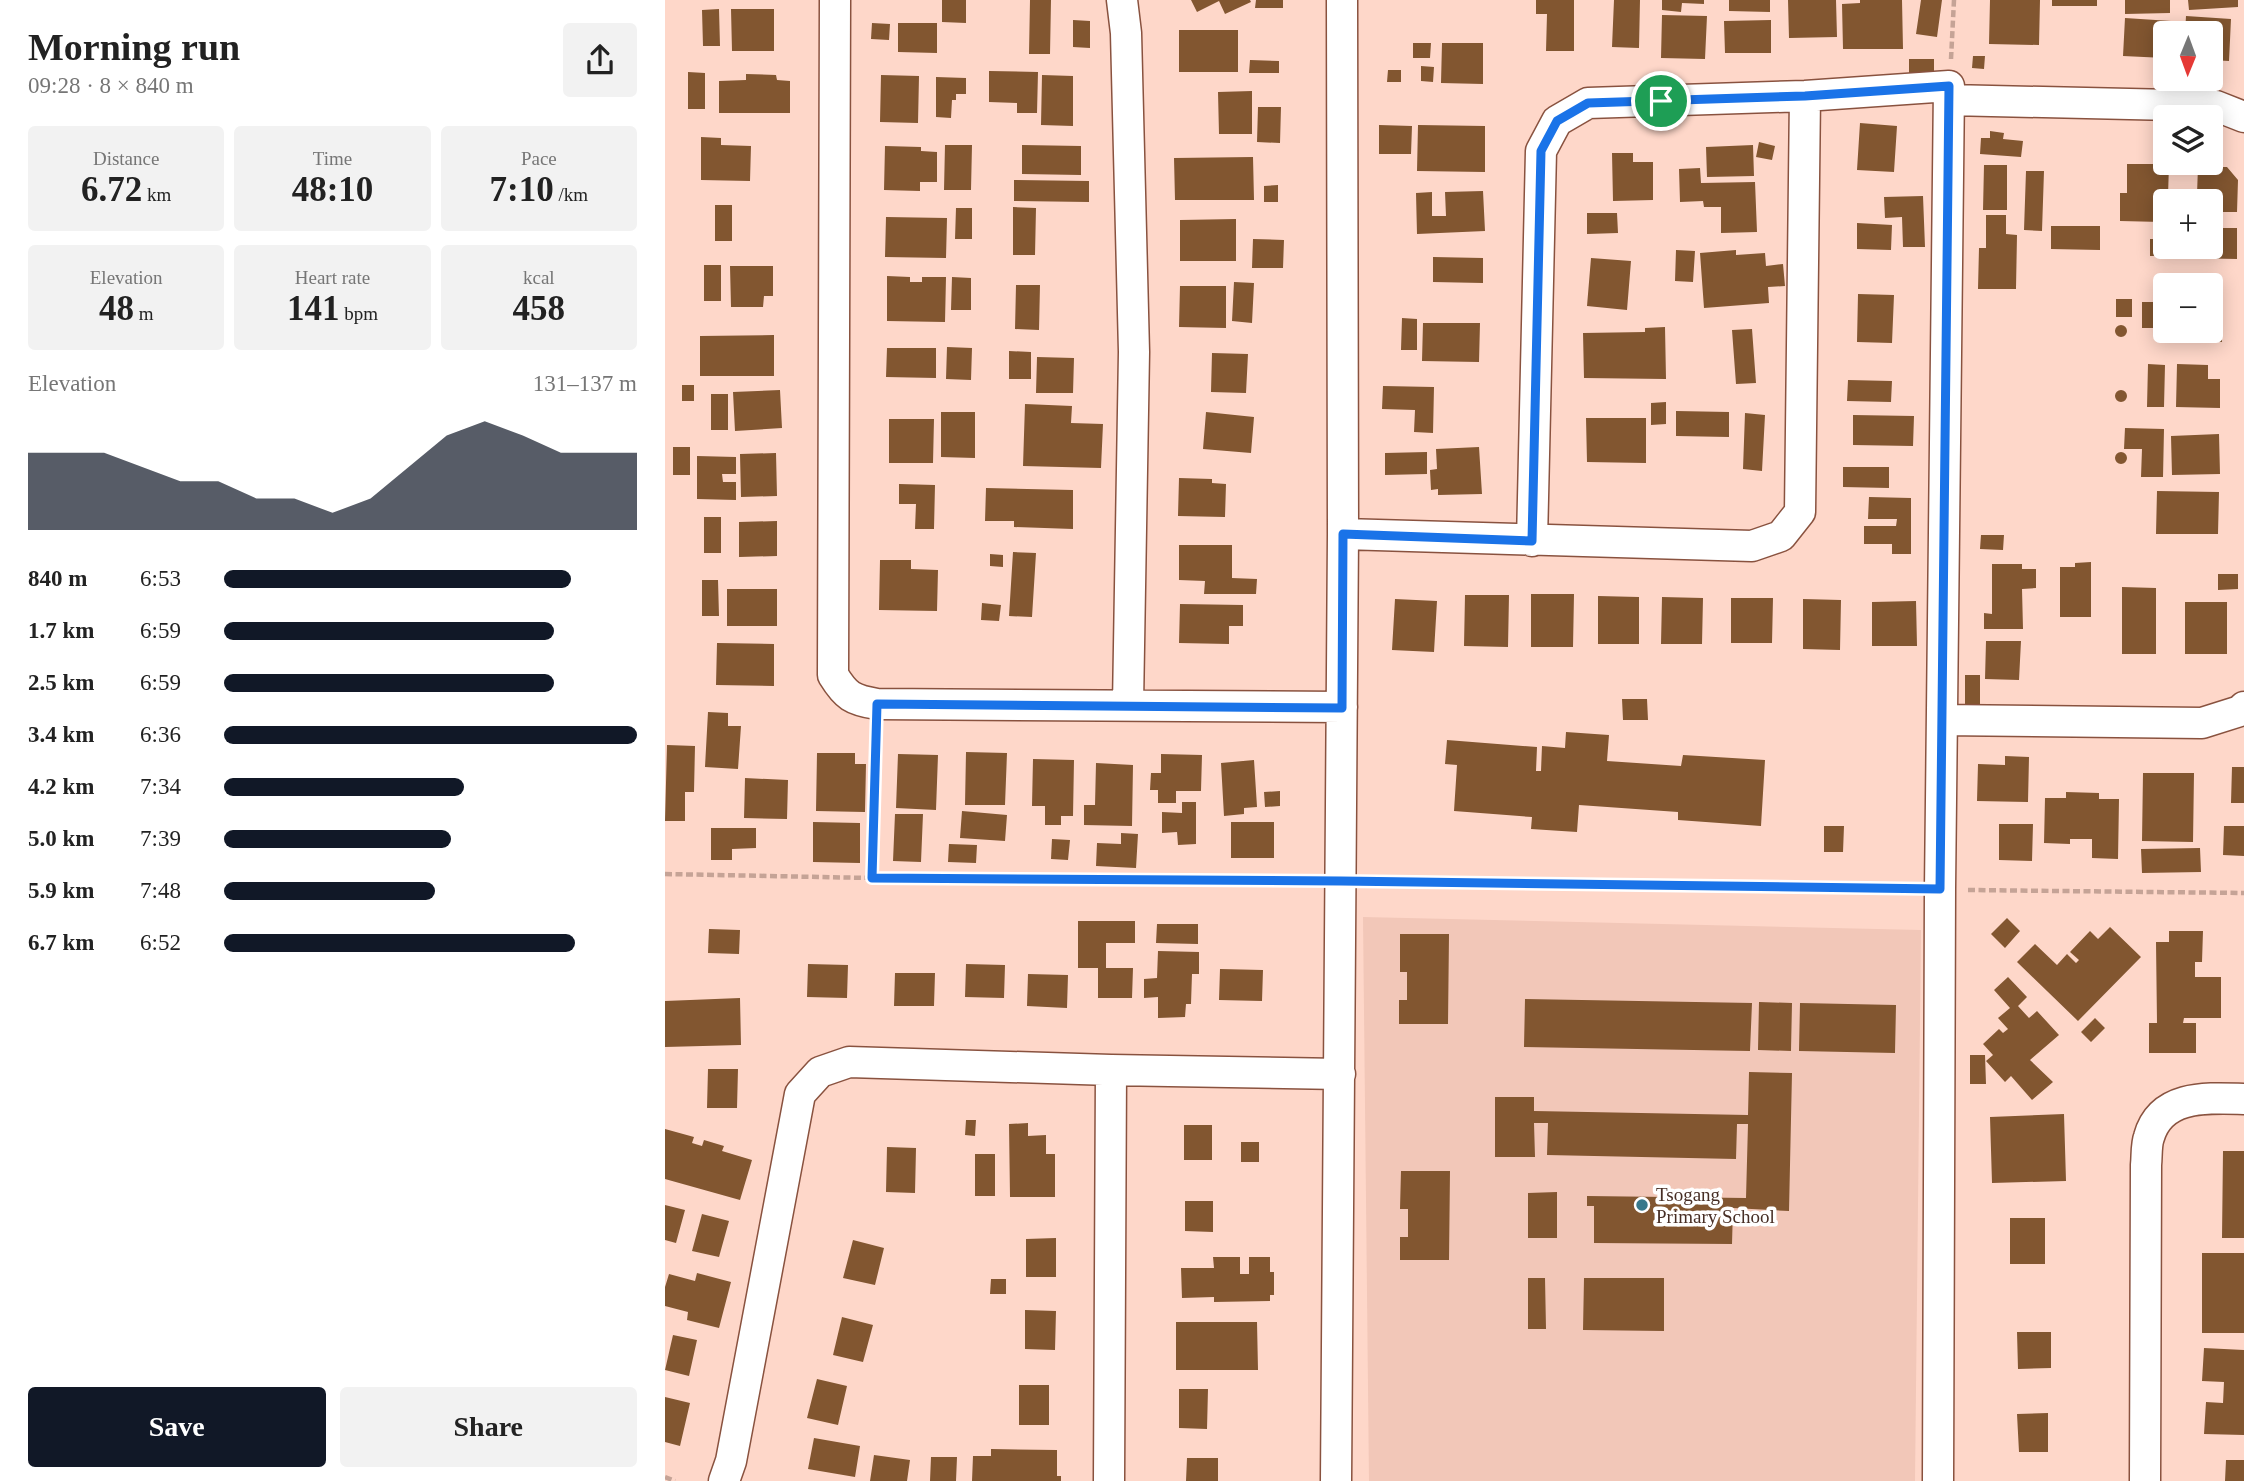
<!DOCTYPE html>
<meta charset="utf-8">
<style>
body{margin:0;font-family:"Times New Roman",serif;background:#f2f2f2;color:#222;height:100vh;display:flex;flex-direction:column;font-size:26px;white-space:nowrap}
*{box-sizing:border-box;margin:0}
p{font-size:23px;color:#767676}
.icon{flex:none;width:38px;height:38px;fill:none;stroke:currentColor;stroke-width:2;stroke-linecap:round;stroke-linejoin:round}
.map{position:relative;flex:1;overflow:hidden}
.sheet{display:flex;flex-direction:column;background:#fff;width:665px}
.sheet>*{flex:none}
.needle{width:46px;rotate:181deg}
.buttons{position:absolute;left:1488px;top:21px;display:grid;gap:14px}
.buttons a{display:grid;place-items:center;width:70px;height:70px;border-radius:7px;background:#fff;box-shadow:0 4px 18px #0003;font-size:35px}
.pin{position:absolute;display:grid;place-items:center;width:60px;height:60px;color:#fff;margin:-30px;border:4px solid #fff;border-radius:50%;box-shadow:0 2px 7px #0007}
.round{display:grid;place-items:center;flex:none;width:74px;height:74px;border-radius:7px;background:#f2f2f2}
.summary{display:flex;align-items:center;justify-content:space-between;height:119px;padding:0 28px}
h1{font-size:38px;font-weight:800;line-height:52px}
.stats{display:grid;grid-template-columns:repeat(3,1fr);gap:10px;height:119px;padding:7px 28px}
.stats div{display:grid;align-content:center;border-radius:7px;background:#f2f2f2;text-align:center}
.stats b{font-size:35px;font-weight:800}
.stats small{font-size:19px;font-weight:400}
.stats p{font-size:19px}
.chart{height:196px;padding:14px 28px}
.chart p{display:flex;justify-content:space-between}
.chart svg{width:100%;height:126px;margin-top:7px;fill:#111827;opacity:.7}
.action{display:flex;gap:14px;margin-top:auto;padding:14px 28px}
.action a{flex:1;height:80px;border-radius:7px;background:#111827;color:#fff;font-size:28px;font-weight:800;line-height:80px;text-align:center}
.action a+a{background:#f2f2f2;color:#222}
ul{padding:0 28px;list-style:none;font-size:23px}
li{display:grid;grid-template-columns:112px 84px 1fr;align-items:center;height:52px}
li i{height:18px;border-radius:9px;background:#111827}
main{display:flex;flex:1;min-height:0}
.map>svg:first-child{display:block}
.built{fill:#f2c7b8}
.building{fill:#825630}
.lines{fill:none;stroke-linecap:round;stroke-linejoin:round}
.street-casing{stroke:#89523f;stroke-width:33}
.path{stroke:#c5a396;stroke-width:4.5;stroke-dasharray:7 3.5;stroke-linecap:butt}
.street{stroke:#fff;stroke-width:30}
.route-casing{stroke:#fff;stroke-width:14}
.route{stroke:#1a73e8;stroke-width:9}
.poi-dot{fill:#37788b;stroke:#fff;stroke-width:2.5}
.labels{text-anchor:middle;stroke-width:7;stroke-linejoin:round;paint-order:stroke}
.poi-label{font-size:19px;fill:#472e25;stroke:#fff;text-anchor:start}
</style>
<main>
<section class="sheet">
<div class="summary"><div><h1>Morning run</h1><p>09:28 · 8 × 840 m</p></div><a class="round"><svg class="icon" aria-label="share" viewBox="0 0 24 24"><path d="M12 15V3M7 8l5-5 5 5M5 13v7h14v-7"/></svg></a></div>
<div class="stats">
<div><p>Distance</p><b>6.72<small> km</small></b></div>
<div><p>Time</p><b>48:10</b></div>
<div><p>Pace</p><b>7:10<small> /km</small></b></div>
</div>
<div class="stats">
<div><p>Elevation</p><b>48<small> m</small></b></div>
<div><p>Heart rate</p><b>141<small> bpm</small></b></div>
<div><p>kcal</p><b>458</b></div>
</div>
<div class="chart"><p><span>Elevation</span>131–137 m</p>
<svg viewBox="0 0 160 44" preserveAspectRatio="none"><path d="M0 44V17L10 17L20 17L30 22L40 27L50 27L60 33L70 33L80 38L90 33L100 22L110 11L120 6L130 11L140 17L150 17L160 17V44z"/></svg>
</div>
<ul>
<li><b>840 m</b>6:53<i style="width:84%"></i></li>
<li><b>1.7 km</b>6:59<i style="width:80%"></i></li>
<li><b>2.5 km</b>6:59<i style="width:80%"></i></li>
<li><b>3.4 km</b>6:36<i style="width:100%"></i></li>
<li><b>4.2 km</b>7:34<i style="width:58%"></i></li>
<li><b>5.0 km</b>7:39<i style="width:55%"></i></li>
<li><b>5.9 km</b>7:48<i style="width:51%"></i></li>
<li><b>6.7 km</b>6:52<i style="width:85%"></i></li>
</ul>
<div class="action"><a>Save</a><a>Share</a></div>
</section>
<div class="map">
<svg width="1579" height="1481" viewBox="0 0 1579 1481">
<rect width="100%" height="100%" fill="#fed7c9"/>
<path class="built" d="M698,917L1256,930L1250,1481H704Z"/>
<path class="building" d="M277,0H301V23L277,22Z
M365,0H386L385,54H364Z
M526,0H585L586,2L560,14L554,1L532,12Z
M591,0H618V8H590Z
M871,0H909V51H881L882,14H871Z
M949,0H975L974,48L947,47Z
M997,0H1039V4L1017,3L1016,12L997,10Z
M1064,0H1105V12L1064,11Z
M1123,0H1171L1172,37L1124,38Z
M1195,0H1237L1238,49H1178L1177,4L1195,3Z
M1256,0H1277L1272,37L1251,34Z
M1325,0H1375L1374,45L1324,44Z
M1387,0H1432V6H1387Z
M1460,0H1505V13L1460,14Z
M1523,0H1573V7L1524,10Z
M54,9L55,46H38L37,10Z
M66,9H109V51H67Z
M997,15L1042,16L1040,59L996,58Z
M1521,16L1566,19L1564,61L1545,60V33H1520Z
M1460,18L1506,21L1505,33H1500V58L1458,56Z
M408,20L425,21V48L408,47Z
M1106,20V53H1060L1059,21Z
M207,23L225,24L224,40L206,39Z
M233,23H272V53L233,52Z
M514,30H573V72H514Z
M748,43H766L765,58H748Z
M777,43H818V84L776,83Z
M1308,56H1320L1319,69L1307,68Z
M1244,59H1269V75H1244Z
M585,60L614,61V73H584Z
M756,66L769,67L768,82L756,81Z
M723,70H736V82H722Z
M324,71L373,72L372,113H352V103L324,102Z
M23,72L40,73V109H23Z
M81,74L111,75L112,80L125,81V113H54V81L81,80Z
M216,75L254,76L253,123L215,122Z
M377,75L408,76V126L376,125Z
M271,77L301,78V94H291V100H287L286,118L271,117Z
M587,91V134H554L553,92Z
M593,107H616L615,143L592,142Z
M1195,123L1232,126L1229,172L1192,170Z
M714,125L747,126L746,154H714Z
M753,125L820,126V172L752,171Z
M1325,131L1339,133L1338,139L1358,141L1356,157L1315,154L1316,138H1325Z
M36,137L56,138V145L86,146L85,181L36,180Z
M1094,142L1110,146L1107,160L1091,157Z
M280,145H307L306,190H279Z
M357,145L416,146V175L357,174Z
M1088,145L1089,176L1042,177L1041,147Z
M220,146L256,147V151L272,152V182H255V191L219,190Z
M947,153H968V162H988V200L948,201Z
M588,157L589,200H510L509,158Z
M1462,164H1504L1503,196H1498L1497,222L1455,221V193H1462Z
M1319,165H1342V210H1318Z
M1533,167H1562L1573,180L1572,212H1552L1553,195L1532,194Z
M1035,168L1036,183L1090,182L1092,232L1056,233V207H1039L1038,201L1015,202L1014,169Z
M1361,171H1379L1377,231L1359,230Z
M349,180L424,181V202L349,201Z
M613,185V202H599V186Z
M818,191L820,231L752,234L751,193L767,192V216H781L780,192Z
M1258,196L1260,247H1238L1237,217L1220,218L1219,197Z
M50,205H67V241H50Z
M348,207L371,208L370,255H348Z
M291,208H307V239H290Z
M922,213H952L953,233L922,234Z
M1321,215H1341V234L1352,235L1351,289H1313L1314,248H1321Z
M221,217L282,218L281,258L220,257Z
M571,219V261H515V220Z
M1192,223L1227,225L1226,250L1192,249Z
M1386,226H1435V250L1386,249Z
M1547,228H1572V259L1517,258V247H1545Z
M588,239L619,240L618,268H587Z
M1485,239H1500V247H1507V256H1485Z
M1011,250L1030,251L1028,282L1010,281Z
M1071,250V255L1100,253L1101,266L1118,264L1120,286L1103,287L1104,303L1039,308L1035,253Z
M768,257L818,258V283L768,282Z
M926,258L966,261L962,310L922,306Z
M39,265H56V301H39Z
M65,266H108V296H99L98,307H66Z
M222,276L245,277V282H257V277H281L280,322L222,321Z
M287,277L306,278V310H286Z
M569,282L589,283L587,323L567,321Z
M351,285H375L374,330L350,329Z
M515,286H561V328L514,327Z
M1193,294L1229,295L1227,343L1192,342Z
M1451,299H1467V317H1451Z
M1477,302H1500V331H1545V302H1557V342H1493V328H1477Z
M737,318L752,319V350H736Z
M758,323H815L814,362L757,361Z
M1450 331a6 6 0 1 1 12 0a6 6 0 1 1-12 0Z
M1000,327L1001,379L919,378L918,333L980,332V328Z
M1087,329L1091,383L1071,384L1067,330Z
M109,335V376H35V336Z
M282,347L307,348L306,380L281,379Z
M222,348H271V378L221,377Z
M344,351L366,352V379H344Z
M547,353L583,354L581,393L546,392Z
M372,357L409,358L408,393H371Z
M1483,364L1500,365L1499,407H1482Z
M1512,364L1543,365V379H1555V408L1511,407Z
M1183,380L1227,381L1226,402L1182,401Z
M17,385H29V401H17Z
M718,386L769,387L768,433L749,432L750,410L717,409Z
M1450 396a6 6 0 1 1 12 0a6 6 0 1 1-12 0Z
M115,390L117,428L70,431L68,392Z
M46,394H63V430H46Z
M1001,402V424L986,425V403Z
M360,404L407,406L406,423L438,424L436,468L358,466Z
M1011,411L1064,412V437L1011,436Z
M276,412H310V458L276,457Z
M541,412L589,417L586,453L538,449Z
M1080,413L1100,415L1097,471L1078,469Z
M1188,415L1249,416L1248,446L1188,445Z
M921,418H981V463L922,462Z
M224,419H269L268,463H224Z
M1460,428L1499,429L1498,477H1476L1477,449H1459Z
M1554,434L1555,474L1507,475L1506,436Z
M8,447H25V475H8Z
M814,447L817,494L773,495V489L766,490L765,470L772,469L771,449Z
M1450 458a6 6 0 1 1 12 0a6 6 0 1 1-12 0Z
M762,452V474L720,475V453Z
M111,453L112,496L76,497L75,454Z
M32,456L71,457V474H57L58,482H71V500L32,499Z
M1178,467H1224V488L1178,487Z
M514,478L547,479V483L561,484L560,517L513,516Z
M234,484L270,485L269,529H250L251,504H234Z
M321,488L408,490V529L349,527V521H320Z
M1492,491L1554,492L1553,534H1491Z
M1204,497L1246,498V554H1227V544H1199V526H1231L1232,519H1203Z
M39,517H56V553H39Z
M112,521V556L74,557V522Z
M1316,535H1339L1338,550L1315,549Z
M514,545H567V578L592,579L591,594H539L540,581L514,580Z
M348,552L371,553L367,617L344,616Z
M325,554L338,555V567L325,566Z
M215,560H246V569L273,570L272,611L214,610Z
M1426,562V617H1395V567H1410V563Z
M1327,564H1357V569H1371V588L1357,589L1358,629H1319V613L1327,614Z
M1553,574H1573V589L1553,590Z
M37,580H53L54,616H37Z
M1457,587L1491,588V654H1457Z
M62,589H112V626H62Z
M866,594H909L908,647H866Z
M800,595H844L843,647L799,646Z
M933,596L974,597V644H933Z
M997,597L1038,598L1037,644H996Z
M1066,598H1108L1107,643H1066Z
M730,599L772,601L769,652L727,650Z
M1138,599L1176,600L1175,650L1138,649Z
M1251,601L1252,646H1207V602Z
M1520,602H1562V654H1520Z
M317,603L336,605L334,621L316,620Z
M515,604L578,605V626H564V644L514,643Z
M1321,641H1356L1354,680L1320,679Z
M52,643L109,644V686L51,685Z
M1300,675H1315V710H1300Z
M957,699H982L983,720H958Z
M43,712L63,713V726H76L73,769L40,767Z
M901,732L944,735L942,761L1016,766L1018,755L1100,760L1096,826L1013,820V812L914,805L912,832L866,829L867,817L789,811L792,765L780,764L782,740L872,747L871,771H876L877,746L900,748Z
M2,745L30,746L29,792H20V821H0Z
M301,752L342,753L340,805H300Z
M152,753H190V764H201L200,812L151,811Z
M233,754L273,755L271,810L231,808Z
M496,754L537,755L536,791H511V803H493V790H485L486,773H496Z
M1340,756L1364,757L1363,802L1312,801L1313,764L1340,765Z
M368,759L409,760L408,816H396V825H380V806H367Z
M589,760L592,807L579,808V814L559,816L556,763Z
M431,763L468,765L467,826L419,825V805H430Z
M1567,767H1579V803H1566Z
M1478,773H1529L1528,842L1477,841Z
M80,778L123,780L122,819L79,818Z
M615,791V806L600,807L599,792Z
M1401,792L1434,793V799H1454L1453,859L1427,858V839H1405V844L1379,843L1380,798H1401Z
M517,802H531V844L513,845L512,832L497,833V812L517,813Z
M297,811L342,815L340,841L295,838Z
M230,814H258L256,862L228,861Z
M148,822L195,823V863L148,862Z
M566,822H609V858H566Z
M1334,824H1368L1367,861L1334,860Z
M1159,826H1179L1178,852H1159Z
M1559,826H1579V856L1558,855Z
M46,828H91V848L67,849V860H46Z
M456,833L473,834L471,868L431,866L432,843L456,844Z
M387,839L405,840L403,860L386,859Z
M284,844L312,845L311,863L283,862Z
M1535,848L1536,872L1477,873L1476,849Z
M1342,918L1355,931L1340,948L1326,934Z
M413,921H470V943H441V968H468L467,998H433V968H413Z
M492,924H533V944L491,943Z
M1445,927L1476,957L1413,1021L1352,962L1370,944L1392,965L1402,954L1411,963L1414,960L1405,952L1425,931L1433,939Z
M44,929L75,930L74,954L43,953Z
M1504,931H1538L1537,962H1530V977H1556V1018H1519L1518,1023H1531V1053H1484V1023H1492L1491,942H1504Z
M735,934H784L783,1024H734V1000H742V972H735Z
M493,951L534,952V974H527L526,1004H521L520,1017L493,1018V997L479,998V979L492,978Z
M143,964L183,965L182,998L142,997Z
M301,964L340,965L339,998L300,997Z
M555,969L598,970L597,1001L554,1000Z
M230,973H270L269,1006H229Z
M363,974L403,975L402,1008L362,1006Z
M1343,977L1362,997L1353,1006L1364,1018L1372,1011L1394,1035L1365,1060L1388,1082L1367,1100L1346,1076L1340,1082L1321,1061L1328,1055L1318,1044L1334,1029L1338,1033L1343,1029L1333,1018L1345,1008L1329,990Z
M75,998L76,1045L0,1047V1001Z
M860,999L1087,1003L1085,1051L859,1047Z
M1094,1002L1127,1003L1126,1051L1093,1050Z
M1135,1003L1231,1005L1230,1053L1134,1051Z
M1430,1018L1440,1028L1426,1042L1416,1032Z
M1305,1055H1320L1321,1084H1305Z
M43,1069H73L72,1108H42Z
M1084,1072L1127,1073L1124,1211L1068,1208L1067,1244L929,1243V1206H922V1196L1081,1198L1083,1124H1072L1071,1159L882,1155L883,1123H869L870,1157H830V1097H869V1111L1083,1115Z
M1399,1114L1401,1181L1327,1183L1325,1117Z
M301,1120H311L310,1136L300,1135Z
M363,1123V1136L381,1135V1154H390V1197H345L344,1124Z
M519,1125H547V1160H519Z
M0,1129L29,1137L27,1143L37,1146L39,1140L59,1146L57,1151L87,1160L75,1200L0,1179Z
M576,1142H594V1162H576Z
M222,1147L251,1148L250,1193L221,1192Z
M1558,1151H1579V1238H1557Z
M310,1154H330V1196H310Z
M736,1171H785L784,1260H735V1237H743V1209H735Z
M892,1192V1238H863V1193Z
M520,1201H548V1232L520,1231Z
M0,1205L20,1210L11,1243L0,1240Z
M37,1214L64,1221L54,1257L27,1251Z
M1345,1218H1380V1264H1345Z
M391,1238V1277H361V1239Z
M188,1240L219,1248L210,1285L178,1278Z
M1537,1253H1579V1333H1537Z
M548,1257H575V1274H584V1257H605V1272H609V1295H605V1301L549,1302V1297L517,1298L516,1268H549Z
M32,1273L66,1282L54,1328L22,1320L23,1312L0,1306V1287L4,1274L30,1281Z
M863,1278H880L881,1329H863Z
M919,1278H999V1331L918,1330Z
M326,1279H341V1294H325Z
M360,1310L391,1311L390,1350L360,1349Z
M177,1317L208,1325L198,1362L168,1355Z
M511,1322H592L593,1370H511Z
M1352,1332H1386V1368L1353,1369Z
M8,1335L32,1340L24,1376L0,1370Z
M1539,1348L1579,1350V1435L1539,1434L1541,1402L1558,1403L1559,1382L1537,1381Z
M152,1379L182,1386L173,1425L142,1418Z
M354,1385H384V1425H354Z
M514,1389H543L542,1429L514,1428Z
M0,1397L25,1403L15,1446L0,1442Z
M1383,1413V1452H1354L1352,1414Z
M149,1438L195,1446L190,1477L143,1469Z
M326,1449L392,1450V1476H396V1481H307L308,1456H326Z
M209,1455L245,1460L242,1481H205Z
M266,1457H292L291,1481H265Z
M522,1458H553V1481H521Z
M1561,1460H1579V1481H1560Z"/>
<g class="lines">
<g class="street-casing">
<path id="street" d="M170,0L168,675C181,696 187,700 212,704L677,707
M457,0L461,33L469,352L463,705
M1284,100L1551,106L1579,117
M678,534L1087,546L1116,536L1135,512L1140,96
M867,541L876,151L892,121L923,103L1140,96L1284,86L1275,889L1273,1481
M1277,720L1537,723L1575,711L1579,707
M59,1481L66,1461L135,1094L155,1072L184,1062L446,1070L675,1074
M444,1481L446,1070
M671,1481L678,534L677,0
M1480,1481L1481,1165C1482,1156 1481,1145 1484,1137C1496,1094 1543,1098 1579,1099"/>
</g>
<path class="path" d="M1286,59L1289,0
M0,874L207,878L647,881
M207,878L211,733
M704,881L1249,889
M1303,890L1579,893
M0,1477L10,1481"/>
<use href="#street" class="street"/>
</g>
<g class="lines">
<g class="route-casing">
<path id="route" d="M1284,86L1275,889L676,881L207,878L212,704L677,708L678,534L867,541L876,151L892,121L923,103L1140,96Z"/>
</g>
<use href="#route" class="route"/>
</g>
<circle class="poi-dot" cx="977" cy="1205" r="7"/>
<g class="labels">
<g class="poi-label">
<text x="991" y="1201">Tsogang<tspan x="991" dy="22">Primary School</tspan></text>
</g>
</g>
</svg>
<div class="buttons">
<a><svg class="needle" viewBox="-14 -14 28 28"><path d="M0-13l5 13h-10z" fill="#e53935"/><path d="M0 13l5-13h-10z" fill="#767676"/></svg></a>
<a><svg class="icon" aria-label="layers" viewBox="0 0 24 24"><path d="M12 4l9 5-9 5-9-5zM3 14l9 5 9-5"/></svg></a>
<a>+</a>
<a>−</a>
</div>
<div class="pin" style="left:996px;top:101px;background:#1e9e55"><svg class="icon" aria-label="arrive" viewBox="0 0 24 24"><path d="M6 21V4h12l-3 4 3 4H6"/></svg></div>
</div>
</main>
